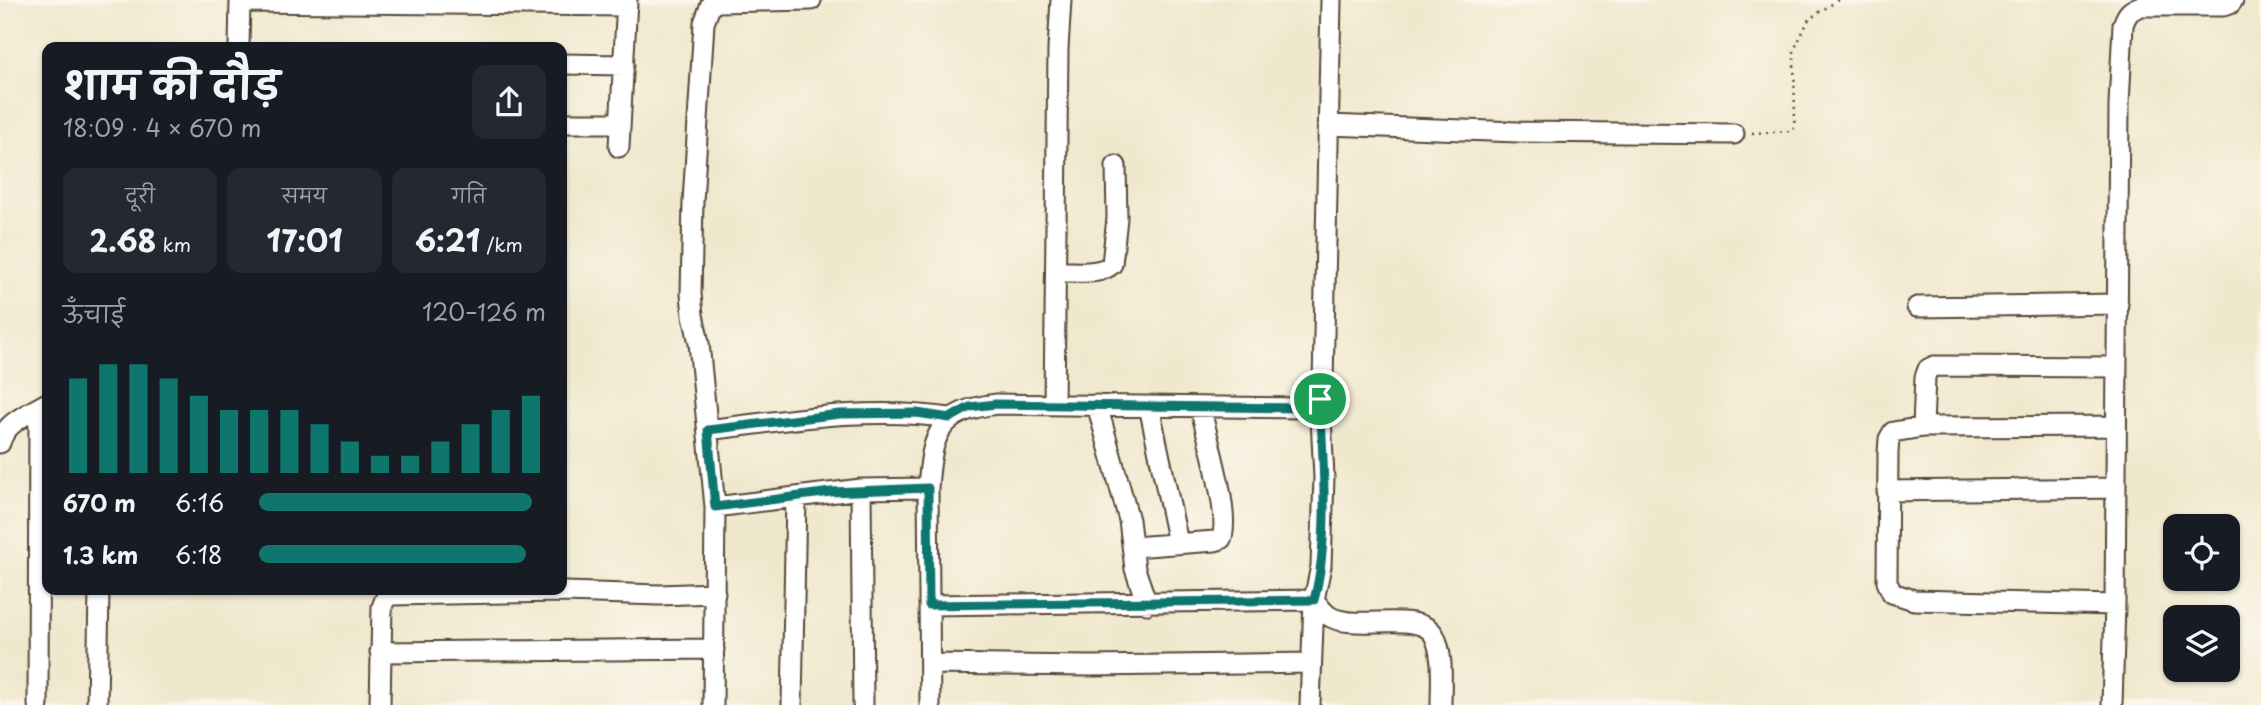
<!DOCTYPE html>
<html lang="hi">
<meta charset="utf-8">
<style>
body{margin:0;font-family:"Playpen Sans","Playpen Sans Deva",sans-serif;background:#242831;color:#f1f3f6;height:100vh;display:flex;flex-direction:column;font-size:26px;white-space:nowrap}
*{box-sizing:border-box;margin:0}
p{font-size:23px;color:#9ea1a6}
.icon{flex:none;width:38px;height:38px;fill:none;stroke:currentColor;stroke-width:2;stroke-linecap:round;stroke-linejoin:round}
.map{position:relative;flex:1;overflow:hidden}
.panel{position:absolute;left:42px;top:42px;width:525px;height:553px;display:flex;flex-direction:column;background:#171b24;border-radius:14px;box-shadow:0 2px 5px #0004}
.panel>*{flex:none}
.tools{position:absolute;left:2163px;top:514px;display:grid;gap:14px}
.tools a{display:grid;place-items:center;width:77px;height:77px;border-radius:14px;background:#171b24;box-shadow:0 2px 5px #0004;font-size:35px}
.pin{position:absolute;display:grid;place-items:center;width:60px;height:60px;color:#fff;margin:-30px;border:4px solid #fff;border-radius:50%;box-shadow:0 2px 7px #0007}
.round{display:grid;place-items:center;flex:none;width:74px;height:74px;border-radius:14px;background:#242831}
.headline{display:flex;align-items:center;justify-content:space-between;height:119px;padding:0 21px}
h1{font-size:38px;font-weight:700;line-height:52px}
.metrics{display:grid;grid-template-columns:repeat(3,1fr);gap:10px;height:119px;padding:7px 21px}
.metrics div{display:grid;align-content:center;border-radius:14px;background:#242831;text-align:center}
.metrics b{font-size:30px;font-weight:700}
.metrics small{font-size:19px;font-weight:400}
.metrics p{font-size:19px}
.chart{height:196px;padding:14px 21px}
.chart p{display:flex;justify-content:space-between}
.chart svg{width:100%;height:126px;margin-top:7px;stroke:#0f766e;stroke-width:6}
ul{padding:0 21px;list-style:none;font-size:23px}
li{display:grid;grid-template-columns:112px 84px 1fr;align-items:center;height:52px}
li i{height:18px;border-radius:9px;background:#0f766e}
.map>svg:first-child{display:block}
.lines{fill:none;stroke-linecap:round;stroke-linejoin:round}
.minor-casing{stroke:#564638;stroke-width:23}
.path{stroke:#564638;stroke-width:2.5;stroke-dasharray:2 5;stroke-linecap:butt}
.minor{stroke:#fff;stroke-width:19}
.route-casing{stroke:#fff;stroke-width:14}
.route{stroke:#0f766e;stroke-width:9}
</style>
<div class="map">
<svg width="2261" height="705" viewBox="0 0 2261 705">
<rect width="100%" height="100%" fill="#fbf7ec"/>
<filter id="ink" filterUnits="userSpaceOnUse"><feTurbulence type="fractalNoise" baseFrequency=".0143" numOctaves="2"/><feDisplacementMap in="SourceGraphic" scale="14" xChannelSelector="R" yChannelSelector="G"/><feConvolveMatrix kernelMatrix="1 2 1 2 8 2 1 2 1" color-interpolation-filters="sRGB"/></filter>
<filter id="wash" filterUnits="userSpaceOnUse"><feTurbulence type="fractalNoise" baseFrequency=".00686" numOctaves="4" result="noise"/><feDisplacementMap in="SourceGraphic" scale="28" xChannelSelector="R" yChannelSelector="G"/><feGaussianBlur stdDeviation="1.57" result="paint"/><feColorMatrix in="noise" values="0 0 0 0 0 0 0 0 0 0 0 0 0 0 0 0 0 1.4 0 .05"/><feComposite in="paint" operator="in"/></filter>
<g filter="url(#wash)">
<rect width="100%" height="100%" fill="#f0e8cd"/>
</g>
<g filter="url(#ink)">
<g class="lines">
<g class="minor-casing">
<path id="minor" d="M240,2L627,6
M239,47L240,0
M562,64L624,65
M562,123H620
M1328,125L1518,132L1734,134
M619,147L627,0
M1057,272C1073,271 1100,276 1112,264L1117,218L1116,166
M1917,307L2118,304
M1054,405L1058,49L1061,0
M1097,405L1129,520L1135,569L1147,604
M1149,406L1178,543
M1923,427L1925,377L1928,369L1934,366L2117,367
M708,430C788,420 869,406 950,418
M0,443C5,422 30,413 47,403
M861,489L863,705
M1887,491L2116,488
M715,507L861,489L928,488
M1133,547L1215,541L1221,539C1232,519 1206,432 1200,407
M929,605L1314,600C1319,606 1323,612 1329,616C1353,632 1420,609 1434,635C1444,654 1441,684 1441,705
M2115,605L1914,600L1892,593L1887,582L1888,453L1889,439L1893,432L1923,427L2116,426
M380,652L714,649
M930,664L1090,666L1310,663
M38,705L39,408
M97,705L99,590
M380,705L382,607L385,599L391,595L565,592L659,595L715,593
M713,705L715,507L699,343L693,315L691,294L693,202L704,23L711,4L719,2L811,0
M792,705L796,497
M930,705L928,488C932,434 938,411 997,404L1304,408C1319,405 1321,397 1323,384L1331,0
M1310,705L1314,600L1321,566L1324,477L1320,399
M2112,705L2115,605L2119,104L2123,25C2127,13 2130,10 2141,6H2223L2230,4L2233,0"/>
</g>
<path class="path" d="M1752,133L1792,131L1795,126L1794,50L1809,19L1838,0"/>
<use href="#minor" class="minor"/>
</g>
</g>
<g class="lines" filter="url(#ink)">
<g class="route-casing">
<path id="route" d="M1320,399C1323,460 1330,541 1314,600L929,605L928,488L831,492L715,507L708,430L840,414L917,413L950,418L970,407L996,404L1304,408L1313,406Z"/>
</g>
<use href="#route" class="route"/>
</g>
</svg>
<div class="tools">
<a><svg class="icon" aria-label="locate" viewBox="0 0 24 24"><circle cx="12" cy="12" r="6"/><path d="M12 2v4M12 18v4M2 12h4M18 12h4"/></svg></a>
<a><svg class="icon" aria-label="layers" viewBox="0 0 24 24"><path d="M12 4l9 5-9 5-9-5zM3 14l9 5 9-5"/></svg></a>
</div>
<div class="pin" style="left:1320px;top:399px;background:#1e9e55"><svg class="icon" aria-label="arrive" viewBox="0 0 24 24"><path d="M6 21V4h12l-3 4 3 4H6"/></svg></div>
<section class="panel">
<div class="headline"><div><h1>शाम की दौड़</h1><p>18:09 · 4 × 670 m</p></div><a class="round"><svg class="icon" aria-label="share" viewBox="0 0 24 24"><path d="M12 15V3M7 8l5-5 5 5M5 13v7h14v-7"/></svg></a></div>
<div class="metrics">
<div><p>दूरी</p><b>2.68<small> km</small></b></div>
<div><p>समय</p><b>17:01</b></div>
<div><p>गति</p><b>6:21<small> /km</small></b></div>
</div>
<div class="chart"><p><span>ऊँचाई</span>120–126 m</p>
<svg viewBox="0 0 160 44" preserveAspectRatio="none"><path d="M5 44V11M15 44V6M25 44V6M35 44V11M45 44V17M55 44V22M65 44V22M75 44V22M85 44V27M95 44V33M105 44V38M115 44V38M125 44V33M135 44V27M145 44V22M155 44V17"/></svg>
</div>
<ul>
<li><b>670 m</b>6:16<i style="width:95%"></i></li>
<li><b>1.3 km</b>6:18<i style="width:93%"></i></li>
</ul>
</section>
</div>
